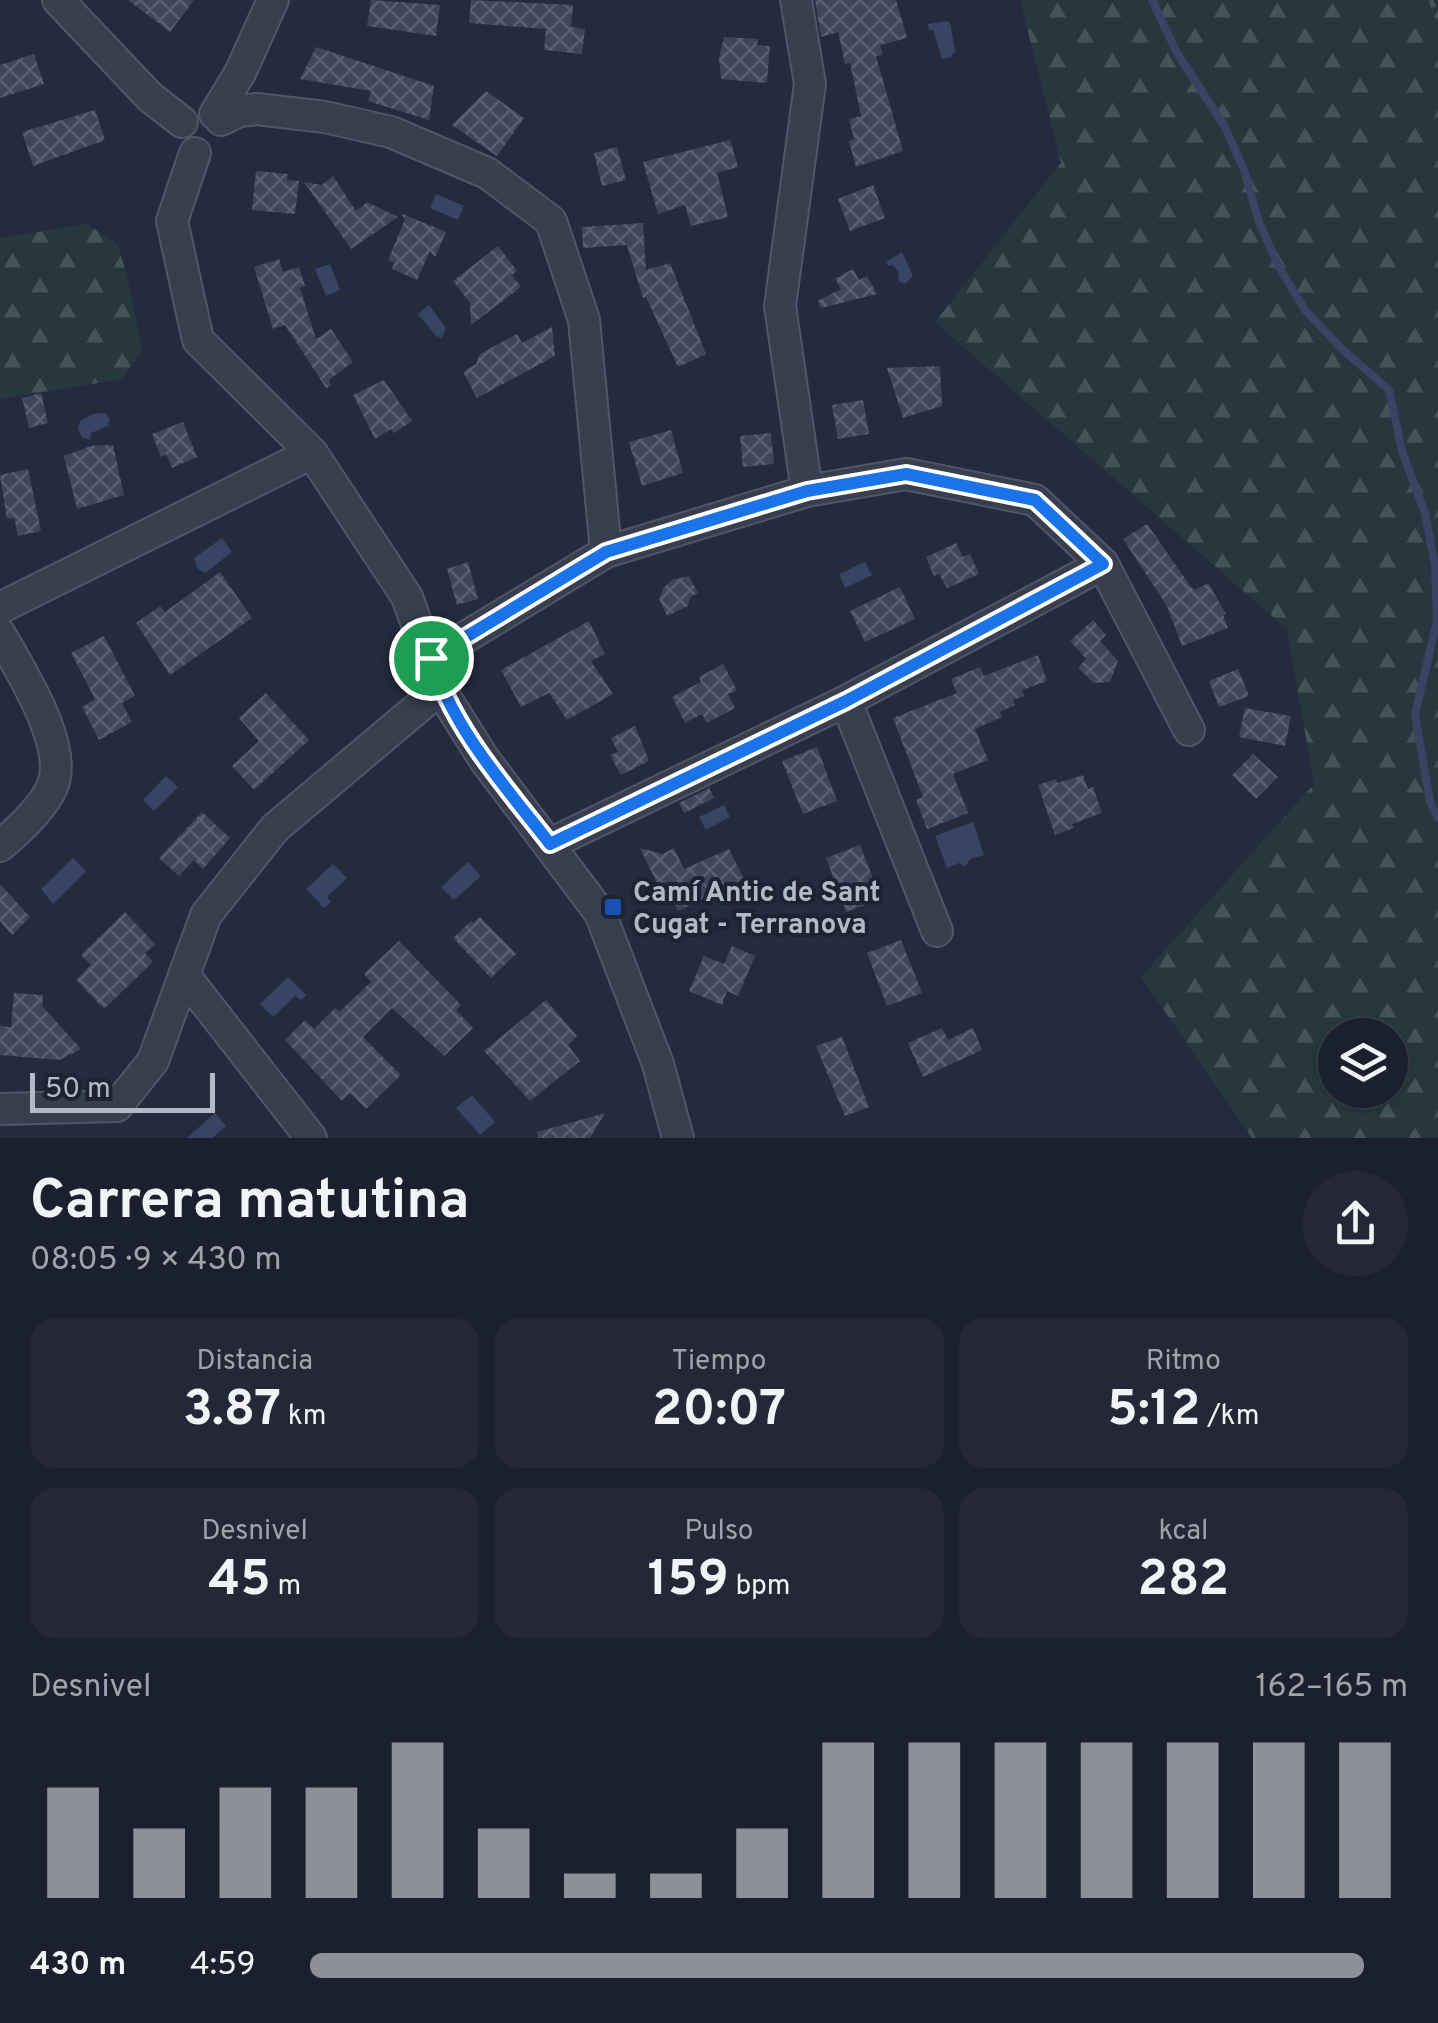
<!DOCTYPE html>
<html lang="es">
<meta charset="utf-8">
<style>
body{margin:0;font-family:Overpass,sans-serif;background:#242836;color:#f1f3f6;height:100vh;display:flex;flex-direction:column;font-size:38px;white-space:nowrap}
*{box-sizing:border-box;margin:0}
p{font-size:32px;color:#a0a3aa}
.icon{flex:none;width:55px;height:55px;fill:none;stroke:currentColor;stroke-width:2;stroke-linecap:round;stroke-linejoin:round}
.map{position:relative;height:1138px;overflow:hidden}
.drawer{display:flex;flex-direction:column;background:#1b202e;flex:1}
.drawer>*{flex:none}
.tools{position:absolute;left:1318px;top:1018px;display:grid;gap:20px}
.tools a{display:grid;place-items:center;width:90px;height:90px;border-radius:50%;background:#1b202e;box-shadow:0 2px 8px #0004,0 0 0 2px #393e4a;font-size:50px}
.scale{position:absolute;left:30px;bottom:25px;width:185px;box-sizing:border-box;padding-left:10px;border:5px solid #b4b9c8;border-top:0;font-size:28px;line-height:35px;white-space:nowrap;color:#b4b9c8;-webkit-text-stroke:8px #1d2332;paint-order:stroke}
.pin{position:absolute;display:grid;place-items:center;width:85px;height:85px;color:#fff;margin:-42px;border:5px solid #fff;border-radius:50%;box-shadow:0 2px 10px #0007}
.round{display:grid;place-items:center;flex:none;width:105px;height:105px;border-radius:52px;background:#242836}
.head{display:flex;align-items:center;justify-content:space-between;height:170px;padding:0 30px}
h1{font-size:55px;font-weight:700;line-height:75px}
.metrics{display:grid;grid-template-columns:repeat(3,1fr);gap:15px;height:170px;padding:10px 30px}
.metrics div{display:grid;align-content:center;border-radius:25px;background:#242836;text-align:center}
.metrics b{font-size:50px;font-weight:700}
.metrics small{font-size:28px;font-weight:400}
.metrics p{font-size:28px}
.chart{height:280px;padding:20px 30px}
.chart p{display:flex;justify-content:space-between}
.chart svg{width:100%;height:180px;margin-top:10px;stroke:#8c9099;stroke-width:6}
ul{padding:0 30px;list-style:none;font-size:32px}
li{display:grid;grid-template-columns:160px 120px 1fr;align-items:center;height:75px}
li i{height:25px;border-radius:12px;background:#8c9099}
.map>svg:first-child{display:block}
.forest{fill:url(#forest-firs);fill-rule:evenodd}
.water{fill:#384464}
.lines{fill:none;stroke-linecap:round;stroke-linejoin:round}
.stream{stroke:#384464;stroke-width:8}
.building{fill:url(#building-cross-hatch)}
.minor-casing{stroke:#505665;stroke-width:34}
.path{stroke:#44555b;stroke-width:5;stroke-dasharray:8 8;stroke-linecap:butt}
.minor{stroke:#383e4d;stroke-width:30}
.route-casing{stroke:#fff;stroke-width:20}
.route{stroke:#1a73e8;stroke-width:12}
.transit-dot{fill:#1a4fb4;stroke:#1d2332;stroke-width:4}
.labels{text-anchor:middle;stroke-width:8;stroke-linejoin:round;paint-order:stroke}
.poi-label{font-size:28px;font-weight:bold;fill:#b4b9c8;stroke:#1d2332;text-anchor:start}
</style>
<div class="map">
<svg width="1438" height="1138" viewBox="0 0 1438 1138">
<defs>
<pattern id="forest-firs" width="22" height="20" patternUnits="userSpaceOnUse" patternTransform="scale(2.5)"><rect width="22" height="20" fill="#26383e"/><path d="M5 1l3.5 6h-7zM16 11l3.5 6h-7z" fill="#435358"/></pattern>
<pattern id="building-cross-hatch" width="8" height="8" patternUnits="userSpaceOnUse" patternTransform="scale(2.5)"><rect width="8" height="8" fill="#3e465a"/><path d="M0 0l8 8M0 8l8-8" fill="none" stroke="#585f70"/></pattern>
</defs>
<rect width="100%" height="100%" fill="#242b3d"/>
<path class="forest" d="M1020,0H1438V1138H1252L1141,977L1314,784L1287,629L935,322L1061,163ZM1390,1035V1090H1335V1035Z
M87,224L117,244L127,275L142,350L122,379L0,399V238Z"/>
<path class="water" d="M946,21L950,23L955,51L951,57L942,59L933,30H929L928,24Z
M436,194L464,206L458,220L430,208Z
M902,252L913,276L905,284L899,282L898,271L893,265L888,266L886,262Z
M330,264L340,290L326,296L315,269Z
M429,305L446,328L442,338L436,336L418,314Z
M105,413L110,419L108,426L91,433L90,440L82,437L78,429L80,421L93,414Z
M222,538L232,552L205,573L198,569L194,558Z
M865,562L872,575L845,588L839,574Z
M166,776L178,787L154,811L143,800Z
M724,805L730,817L706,830L699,817Z
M973,822L984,855L970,859L965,867L959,863L947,868L935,836Z
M73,858L86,871L53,904L41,889Z
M468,862L481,876L454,900L441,887Z
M333,864L347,878L327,897L331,902L324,908L306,889Z
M288,977L306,995L301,1000L295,996L273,1017L260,1004Z
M472,1095L495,1122L480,1135L456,1108Z
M215,1113L226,1126L212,1138H187Z"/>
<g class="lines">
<path class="stream" d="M1152,0L1177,53L1225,127L1244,170L1259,222L1279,267L1305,310L1342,349L1389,390L1402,451L1425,513L1435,566L1437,621L1415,714L1430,802L1438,818"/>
</g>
<path class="building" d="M128,0H194L170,32Z
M371,0L440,5L436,36L367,26Z
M471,0L573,5L571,27L585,29L582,54L544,50L546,29L469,23Z
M815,0H896L907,38L880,45L883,55L876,56L903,151L856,167L849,141L854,139L849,119L861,116L850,63L845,64L838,32L821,37Z
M724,37L758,39L757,45L770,46L767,83L721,79L719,58Z
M316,47L434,86L429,120L368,101L371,91L300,79Z
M34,54L44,84L0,98V65Z
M486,91L524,118L497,156L452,125Z
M95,110L105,140L33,166L22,132Z
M730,140L738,167L717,173L728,217L691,226L685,205L658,214L643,162Z
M617,147L626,180L602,186L594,153Z
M256,171L288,174L287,180L299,181L295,214L252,210Z
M333,176L356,211L367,202L398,217L351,249L304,182L322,185Z
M873,185L885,218L850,231L838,199Z
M400,213L446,232L435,257L430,251L417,280L392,269L394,263L388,260L405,219Z
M643,223L646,270L670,263L706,354L678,367L646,297L643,298L627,245L583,248L582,227Z
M498,246L517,271L512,275L521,287L471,325L470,303L453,281Z
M279,259L283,272L299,267L305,286L300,288L316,339L331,329L353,362L329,380L331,386L326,388L285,325L273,329L254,267Z
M853,269L859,280L867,276L877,294L821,308L818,301L841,289L835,279Z
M552,327L555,356L477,398L463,372L476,364L480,354L517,334L522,343Z
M940,366L942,406L903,418L887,368Z
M384,380L412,421L394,433L391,429L375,439L353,395Z
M41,393L48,423L29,428L22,398Z
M863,400L869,434L838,439L832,405Z
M183,422L197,457L172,468L166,454L161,457L152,434Z
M671,430L683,473L642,486L629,442Z
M771,433L774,464L743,467L740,436Z
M113,445L124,495L77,509L64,456L91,446Z
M28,469L41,531L18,536L14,518L7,519L0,475Z
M1147,524L1191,587L1195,590L1208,583L1226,614L1223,615L1228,628L1182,646L1167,606L1123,539Z
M956,543L963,557L970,554L979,574L947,588L939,574L934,576L926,557Z
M468,562L478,599L457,605L447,569Z
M220,572L252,618L170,675L136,623L160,606L165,612Z
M689,576L698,593L690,597L688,606L667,616L659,599L664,587L672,580Z
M900,587L915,619L865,642L850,611Z
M1093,620L1106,635L1100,641L1118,661L1110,682L1094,683L1078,668L1086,659L1070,641Z
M589,621L605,654L591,661L613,694L567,720L549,693L521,707L501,670Z
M104,636L135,696L122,703L132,722L99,740L82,707L95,699L71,653Z
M1038,655L1047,681L1022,690L1024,696L1013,700L1015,705L1000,712L1002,717L975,729L988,760L953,774L968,813L927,829L916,800L923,797L893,718L957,693L951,679L980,667L984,676Z
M723,664L737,690L728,694L735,708L707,723L702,714L685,723L672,697L701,682L699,677Z
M1238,669L1249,696L1219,707L1209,681Z
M266,693L309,740L254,790L232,766L259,741L239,718Z
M1245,708L1291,716L1285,746L1239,737Z
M635,726L649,761L621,775L610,755L618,752L611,738Z
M817,747L837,801L803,814L782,761Z
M1253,754L1278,777L1256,799L1232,775Z
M1083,775L1088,789L1093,787L1102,813L1072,824L1073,828L1055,835L1038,785L1056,779L1057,783Z
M709,788L714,798L684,813L679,803Z
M202,812L230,838L203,869L194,860L179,876L159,858Z
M860,845L881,899L846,912L826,858Z
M640,848L663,854L674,848L684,869L729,849L744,879L678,911L664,882L658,885Z
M0,884L30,917L12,935L0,921Z
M125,912L155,944L145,953L153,962L104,1009L76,980L91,965L81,955Z
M480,917L516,954L491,978L453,938L471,921L473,923Z
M901,940L922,993L887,1006L867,953Z
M399,941L461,1005L456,1010L473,1028L444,1056L392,1008L363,1037L401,1075L366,1109L350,1093L342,1101L285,1040L305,1020L314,1029L335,1008L339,1012L371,982L364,974Z
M732,946L755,956L738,996L727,991L722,1005L689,991L704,956L724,964Z
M14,993L43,995L42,1006L81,1049L59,1060L0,1055V1026L11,1027Z
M546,1000L577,1036L568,1045L580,1061L530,1101L484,1051Z
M942,1028L948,1040L973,1028L982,1050L923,1077L908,1043Z
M842,1037L869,1107L845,1116L816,1046Z
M605,1113L590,1138H538L537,1132Z"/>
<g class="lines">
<g class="minor-casing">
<path id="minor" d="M58,0L150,97L182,122
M796,0L810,84L780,306L807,491
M215,114L240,73L273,0
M221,120L240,111L257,109L325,117L391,132L487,173L551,221L584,320L606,552
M195,153L172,221L198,340L312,453L407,597L440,689L484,759L600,913L658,1064L678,1138
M0,608L312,453
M0,634C20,670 70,747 52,787C42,809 18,831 0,846
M431,658L606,552L807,491L906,474L1035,500L1103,564L1189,730
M846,701L937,931
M550,844L846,701L1103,564
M184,975L311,1138
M0,1109L117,1106L153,1061L206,915L275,828L440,689"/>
</g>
<path class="path" d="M1431,0L1438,18"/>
<use href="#minor" class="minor"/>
</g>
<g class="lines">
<g class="route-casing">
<path id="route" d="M906,474L1035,500L1103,564L846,701L550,844C505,786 453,729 431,658L606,552L807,491Z"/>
</g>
<use href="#route" class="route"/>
</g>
<rect class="transit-dot" x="603" y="897" width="20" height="20" rx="5"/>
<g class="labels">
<g class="poi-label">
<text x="633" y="901">Camí Antic de Sant<tspan x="633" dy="32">Cugat - Terranova</tspan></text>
</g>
</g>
</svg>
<div class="tools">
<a><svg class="icon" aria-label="layers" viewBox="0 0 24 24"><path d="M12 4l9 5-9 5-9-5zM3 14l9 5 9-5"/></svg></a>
</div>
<div class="scale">50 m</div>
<div class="pin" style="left:431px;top:658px;background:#1e9e55"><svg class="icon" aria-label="arrive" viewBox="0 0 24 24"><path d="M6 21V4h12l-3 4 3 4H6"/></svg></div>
</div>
<section class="drawer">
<div class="head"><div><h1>Carrera matutina</h1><p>08:05 · 9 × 430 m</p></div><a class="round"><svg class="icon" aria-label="share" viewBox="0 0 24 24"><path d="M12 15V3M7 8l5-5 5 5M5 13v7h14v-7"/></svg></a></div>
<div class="metrics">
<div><p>Distancia</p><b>3.87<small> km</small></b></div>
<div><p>Tiempo</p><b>20:07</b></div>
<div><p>Ritmo</p><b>5:12<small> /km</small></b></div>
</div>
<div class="metrics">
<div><p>Desnivel</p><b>45<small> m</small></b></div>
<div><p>Pulso</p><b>159<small> bpm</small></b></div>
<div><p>kcal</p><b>282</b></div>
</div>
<div class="chart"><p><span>Desnivel</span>162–165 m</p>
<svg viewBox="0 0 160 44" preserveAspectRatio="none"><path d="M5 44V17M15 44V27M25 44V17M35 44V17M45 44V6M55 44V27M65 44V38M75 44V38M85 44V27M95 44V6M105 44V6M115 44V6M125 44V6M135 44V6M145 44V6M155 44V6"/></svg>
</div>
<ul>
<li><b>430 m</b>4:59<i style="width:96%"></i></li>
</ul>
</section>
